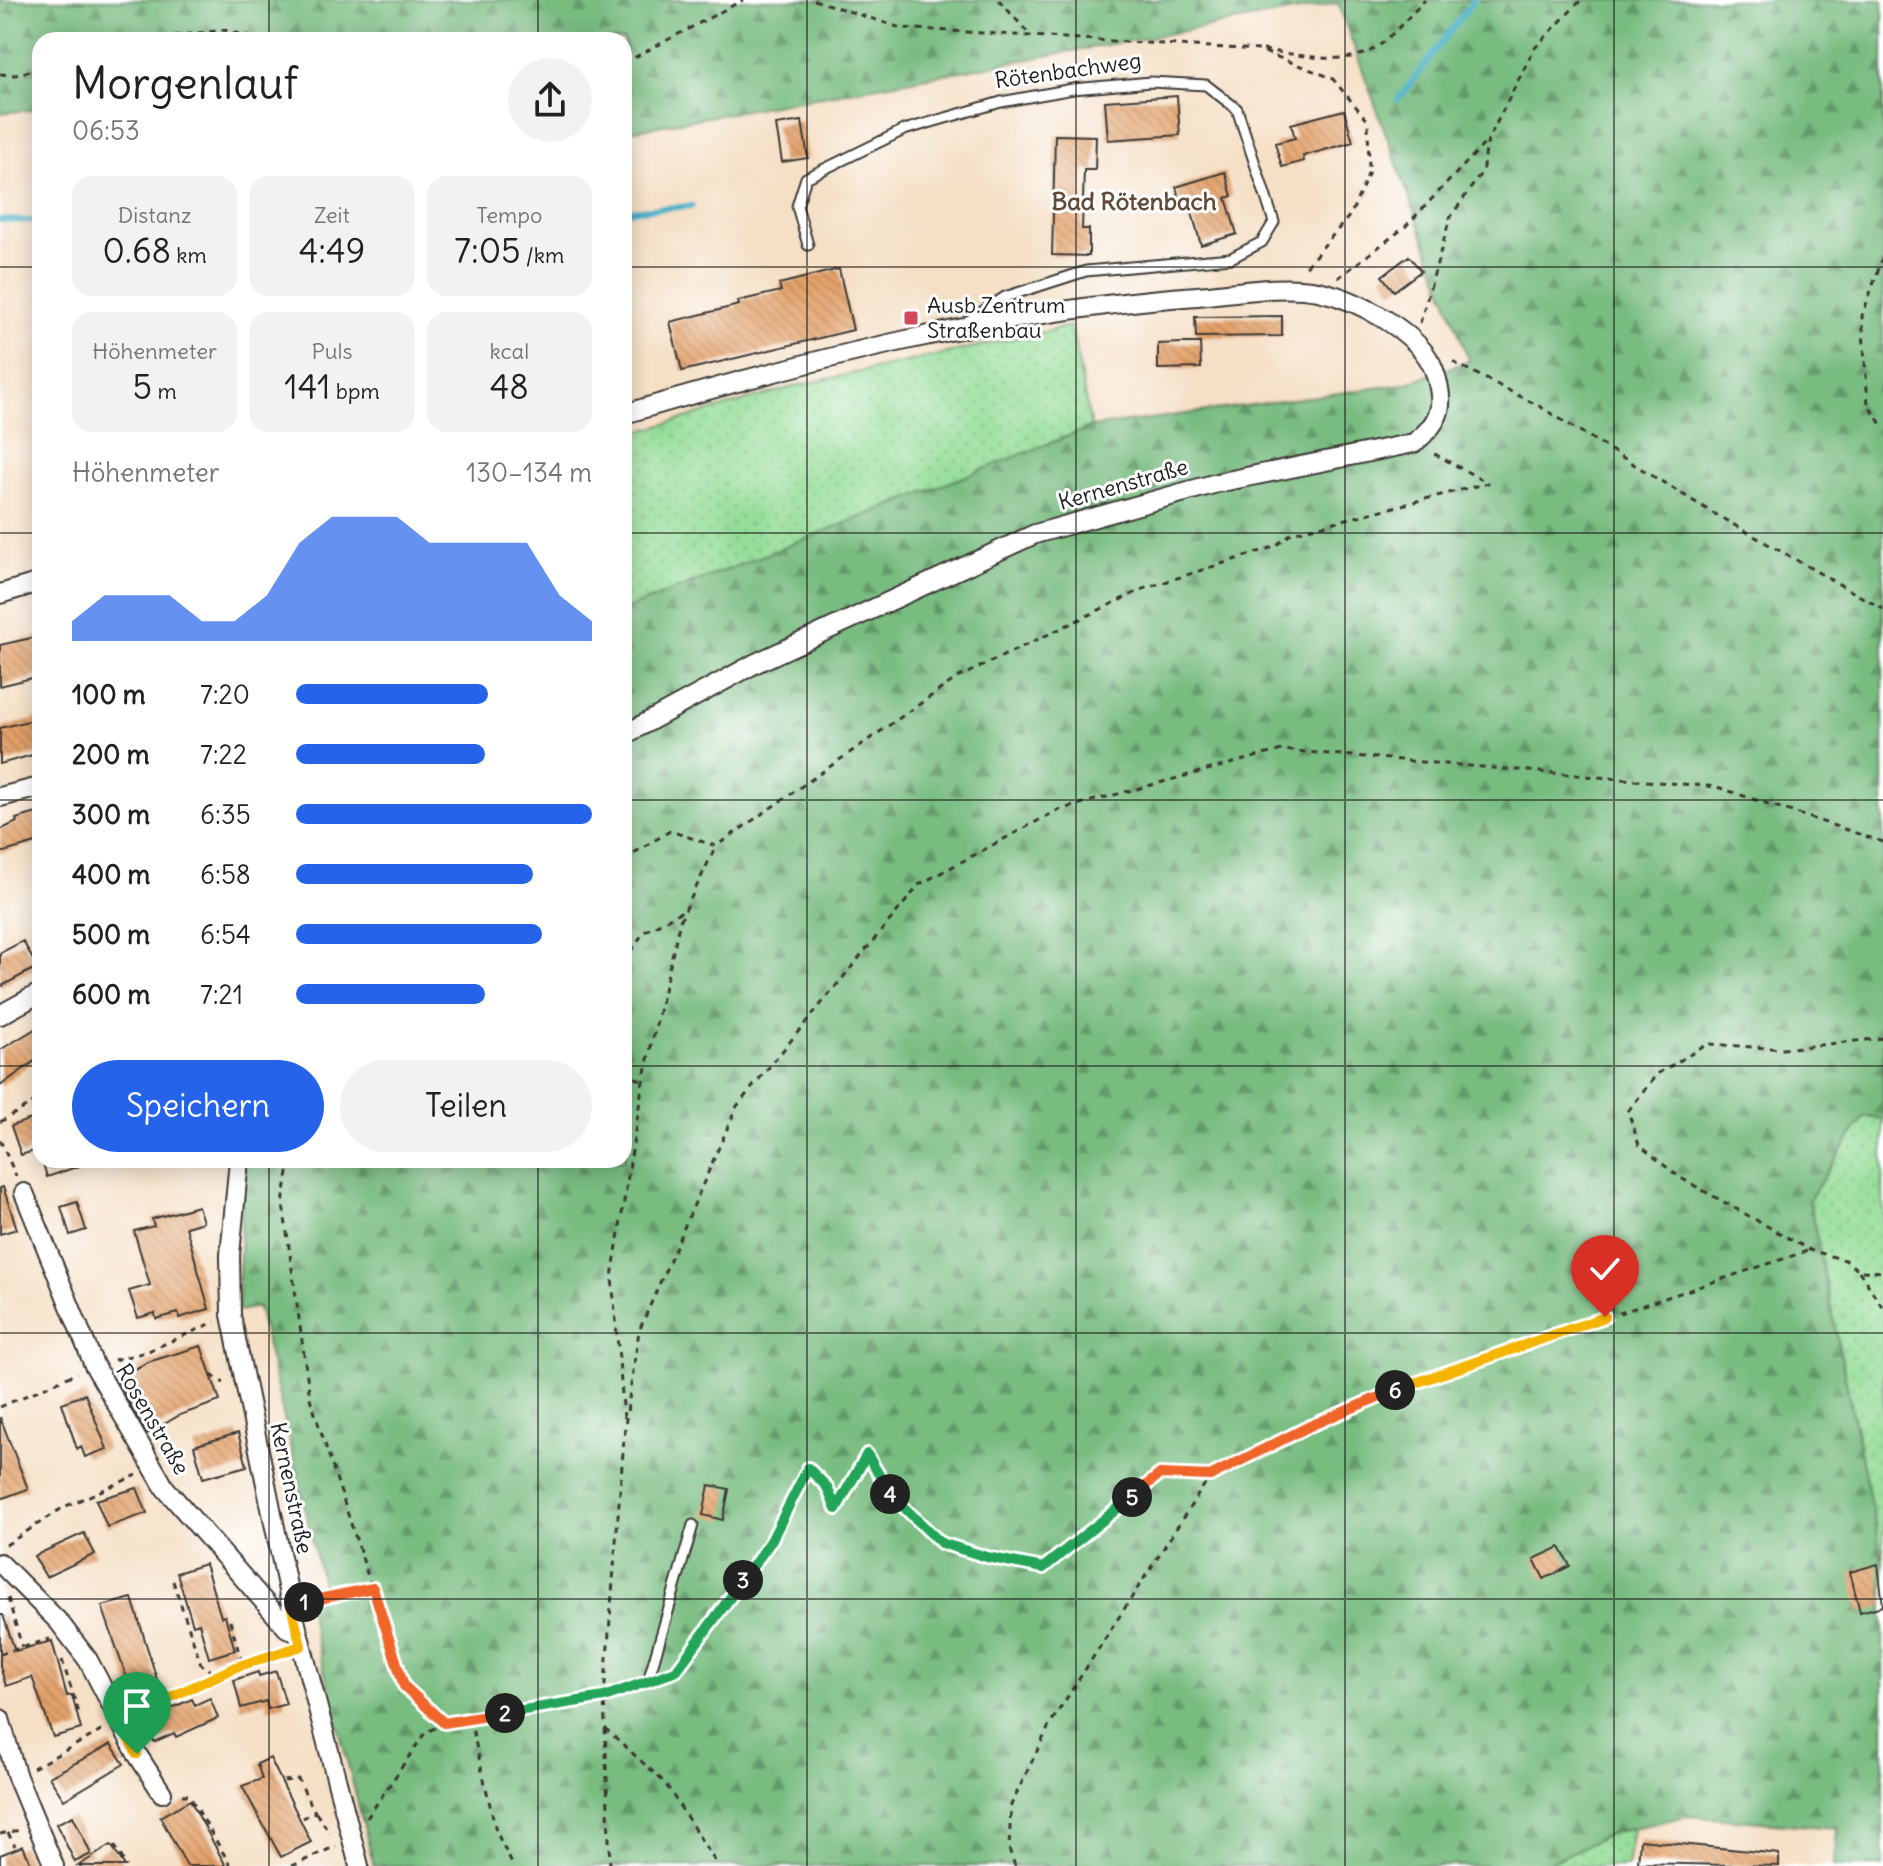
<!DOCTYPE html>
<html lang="de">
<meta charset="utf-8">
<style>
body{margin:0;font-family:Delius,sans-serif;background:#f2f2f2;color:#202124;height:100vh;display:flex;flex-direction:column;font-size:30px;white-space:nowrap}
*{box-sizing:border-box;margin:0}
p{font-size:26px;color:#757577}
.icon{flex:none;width:44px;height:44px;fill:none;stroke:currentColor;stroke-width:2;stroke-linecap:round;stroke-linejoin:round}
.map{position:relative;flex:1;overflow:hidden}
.side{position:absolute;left:32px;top:32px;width:600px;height:1136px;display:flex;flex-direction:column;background:#fff;border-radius:24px;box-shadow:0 4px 20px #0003}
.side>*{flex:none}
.pin{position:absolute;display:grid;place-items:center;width:68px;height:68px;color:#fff;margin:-82px -34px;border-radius:50% 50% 50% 0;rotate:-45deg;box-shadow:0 0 8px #0007}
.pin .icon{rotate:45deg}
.km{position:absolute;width:40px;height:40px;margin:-20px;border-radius:50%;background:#222;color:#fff;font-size:22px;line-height:40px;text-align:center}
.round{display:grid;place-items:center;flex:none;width:84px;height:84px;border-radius:42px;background:#f2f2f2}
.summary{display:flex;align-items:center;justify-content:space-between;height:136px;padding:0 40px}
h1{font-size:44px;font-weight:600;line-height:60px}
.stats{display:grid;grid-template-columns:repeat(3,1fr);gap:12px;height:136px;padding:8px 40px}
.stats div{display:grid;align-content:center;border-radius:20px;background:#f2f2f2;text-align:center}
.stats b{font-size:34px;font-weight:600}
.stats small{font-size:22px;font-weight:400}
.stats p{font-size:22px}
.chart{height:224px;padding:16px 40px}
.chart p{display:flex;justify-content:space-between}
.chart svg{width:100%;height:144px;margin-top:8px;fill:#2563eb;opacity:.7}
.button{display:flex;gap:16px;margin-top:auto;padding:16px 40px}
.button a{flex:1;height:92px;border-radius:48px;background:#2563eb;color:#fff;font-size:32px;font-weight:600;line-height:92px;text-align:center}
.button a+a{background:#f2f2f2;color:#202124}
ul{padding:0 40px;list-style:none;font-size:26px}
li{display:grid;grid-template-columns:128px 96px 1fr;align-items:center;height:60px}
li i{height:20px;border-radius:10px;background:#2563eb}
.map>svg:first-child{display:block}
.grass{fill:url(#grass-dots);stroke:#587c5a;stroke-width:2}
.forest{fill:url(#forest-firs);stroke:#4a6c4e;stroke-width:2}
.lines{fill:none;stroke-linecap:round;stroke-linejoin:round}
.stream{stroke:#48b0c7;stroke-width:6}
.building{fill:url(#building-back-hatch)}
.lane-casing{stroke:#3d3935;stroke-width:13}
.street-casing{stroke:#3d3935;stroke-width:22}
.path{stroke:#3d3935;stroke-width:3;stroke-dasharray:6 6;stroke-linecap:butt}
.lane{stroke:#fff;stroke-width:9}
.street{stroke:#fff;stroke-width:18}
.split-1-casing{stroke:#fff;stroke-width:16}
.split-2-casing{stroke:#fff;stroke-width:16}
.split-3-casing{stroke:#fff;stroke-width:16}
.split-4-casing{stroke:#fff;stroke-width:16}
.split-5-casing{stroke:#fff;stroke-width:16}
.split-6-casing{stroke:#fff;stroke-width:16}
.split-7-casing{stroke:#fff;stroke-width:16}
.split-1{stroke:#f5b400;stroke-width:10}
.split-2{stroke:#f0652b;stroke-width:10}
.split-3{stroke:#22a559;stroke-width:10}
.split-4{stroke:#22a559;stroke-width:10}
.split-5{stroke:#22a559;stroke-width:10}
.split-6{stroke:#f0652b;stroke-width:10}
.split-7{stroke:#f5b400;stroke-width:10}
.grid{fill:none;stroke:#1c1c1c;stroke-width:2;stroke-opacity:0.55}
.poi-dot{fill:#d1495b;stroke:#fff;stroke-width:3}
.labels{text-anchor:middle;stroke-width:6;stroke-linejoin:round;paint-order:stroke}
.street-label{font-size:22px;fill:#1c1c1c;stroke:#fff}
.poi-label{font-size:22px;fill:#1c1c1c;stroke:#fff;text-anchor:start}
.neighbourhood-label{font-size:24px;font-weight:bold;fill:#614a37;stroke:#fff}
</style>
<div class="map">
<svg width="1883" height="1866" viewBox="0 0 1883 1866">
<defs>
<pattern id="grass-dots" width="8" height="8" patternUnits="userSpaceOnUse" patternTransform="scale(2)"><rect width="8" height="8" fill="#95dd98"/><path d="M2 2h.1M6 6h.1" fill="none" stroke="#80bd82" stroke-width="1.8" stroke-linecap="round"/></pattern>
<pattern id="forest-firs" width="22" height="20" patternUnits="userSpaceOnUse" patternTransform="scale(2)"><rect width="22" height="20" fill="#78bc80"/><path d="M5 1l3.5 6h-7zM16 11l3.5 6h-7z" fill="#629868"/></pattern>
<pattern id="building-back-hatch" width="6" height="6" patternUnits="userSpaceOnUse" patternTransform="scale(2)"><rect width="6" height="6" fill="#e2a069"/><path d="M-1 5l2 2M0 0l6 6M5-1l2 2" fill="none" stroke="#c1895a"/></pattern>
</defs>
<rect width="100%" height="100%" fill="#fff"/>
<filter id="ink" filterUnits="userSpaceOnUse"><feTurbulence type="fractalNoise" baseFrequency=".0125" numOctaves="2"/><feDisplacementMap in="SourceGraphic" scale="16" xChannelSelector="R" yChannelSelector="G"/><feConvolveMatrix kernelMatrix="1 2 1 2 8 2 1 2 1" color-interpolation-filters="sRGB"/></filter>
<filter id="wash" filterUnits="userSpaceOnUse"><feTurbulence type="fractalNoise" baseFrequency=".006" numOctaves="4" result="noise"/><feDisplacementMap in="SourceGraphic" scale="32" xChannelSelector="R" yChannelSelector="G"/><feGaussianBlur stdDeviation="1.8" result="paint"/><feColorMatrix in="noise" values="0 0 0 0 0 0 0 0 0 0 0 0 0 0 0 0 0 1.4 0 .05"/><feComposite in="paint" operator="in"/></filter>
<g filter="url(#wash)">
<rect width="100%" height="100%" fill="#f5dfc5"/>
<path class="grass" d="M1071,326L1091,427L624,610V436L800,385Z
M1864,1116L1883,1120V1564L1809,1200Z
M1633,1828L1627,1866H1543L1611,1833Z"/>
<path class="forest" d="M0,0H1883V1120L1864,1116L1809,1200L1883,1564V1866H1834L1837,1828L1687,1816L1611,1833L1543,1866H374L306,1600L325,1595L258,1307L238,1311L242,1192L248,1160H624V610L1091,427L1404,384L1469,361L1338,3L624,132V40H40V109L0,113Z"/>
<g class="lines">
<path class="stream" d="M1398,100L1474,0
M624,211L692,206
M0,220L40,221"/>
</g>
<g id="blocks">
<path class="building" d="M1177,96L1180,135L1108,140L1105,101Z
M1344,110L1353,142L1303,156L1304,161L1282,167L1275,143L1295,138L1291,124Z
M802,121L808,158L782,162L776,125Z
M1055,135L1096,136L1095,170H1084L1082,229H1089V256L1052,255Z
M1225,172L1232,196L1226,198L1237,234L1201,245L1191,209L1183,211L1176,187Z
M1409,256L1421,271L1394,291L1382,276Z
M839,269L853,330L682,371L670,322L739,305L738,301L781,291L779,284Z
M1282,316V336L1196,337L1195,317Z
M1182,343H1200L1201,368L1158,369V344Z
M40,636V676L0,686V645Z
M40,718V753L0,764V728Z
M40,812V842L0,853V830L17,822L16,819Z
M23,941L37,967L0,987V953Z
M40,1026V1057L0,1086V1050Z
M40,1116V1149L21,1155L11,1126Z
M42,1160H87L88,1163L47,1177Z
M3,1187L17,1229L0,1234V1188Z
M77,1202L86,1230L70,1235L61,1207Z
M198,1206L203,1222L186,1227L209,1309L179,1318L178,1313L156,1319L155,1313L138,1318L129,1291L150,1285L134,1231L154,1226L152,1219Z
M201,1346L220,1401L180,1415L147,1434L116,1379L148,1362Z
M85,1394L107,1449L85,1457L81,1446L77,1449L62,1403Z
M0,1417L28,1489L0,1499Z
M238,1433L247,1466L203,1478L194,1446Z
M709,1485L729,1489L723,1520L703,1515Z
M137,1488L147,1513L107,1527L96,1500Z
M84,1533L95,1554L46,1577L34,1556Z
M1560,1547L1570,1566L1544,1579L1534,1559Z
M205,1564L221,1617L225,1616L235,1650L209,1658L199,1623L193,1625L177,1573Z
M1878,1564L1883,1606L1860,1612L1850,1572Z
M132,1598L159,1686L132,1693L102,1606Z
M0,1615H3L15,1651L52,1641L67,1696L72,1695L81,1729L53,1737L32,1677L6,1686L0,1666Z
M276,1671L286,1704L268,1709L266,1701L241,1708L234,1680L258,1672L259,1676Z
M210,1698L218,1718L176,1737L174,1733L154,1742L144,1720L192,1699L195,1705Z
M111,1744L124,1764L64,1800L49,1777Z
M270,1758L311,1842L281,1857L242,1786L262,1779L257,1764Z
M190,1800L226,1866H187L160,1817Z
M73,1816L91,1854L75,1862L56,1824Z
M1640,1840L1779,1854V1866L1638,1863Z
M111,1845L125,1866H78Z
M23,1846L32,1866H0V1855Z"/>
</g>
</g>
<g filter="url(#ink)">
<use href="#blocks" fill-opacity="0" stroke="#3d3935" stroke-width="2"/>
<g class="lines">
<g class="lane-casing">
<path id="lane" d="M808,245L797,206L806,178L904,130L1001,102L1073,89L1151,82L1206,85L1237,109L1274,222L1262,242L1231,258L1086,271L1005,297L965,323
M648,1681L693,1525"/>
</g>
<g class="street-casing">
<path id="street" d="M624,414C812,359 1002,310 1197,296C1235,293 1280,284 1318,291C1356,299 1420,332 1434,370C1446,404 1442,421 1414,443L1217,483L1035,534L756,663L624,735
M0,594L40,582
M0,797L40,787
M0,1015L40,993
M239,1160L230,1255L231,1315L291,1605L359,1866
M24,1193L94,1365L165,1488L287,1628L298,1632
M0,1563L59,1622L88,1660L137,1754L162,1793
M0,1719L17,1777L54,1866"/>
</g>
<path class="path" d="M814,0L901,28L1259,50L1332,78L1368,121L1369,172L1351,214L1303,270
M999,0L1031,36
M138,40L224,30L263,40
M1263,50C1300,54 1348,69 1380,45C1396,32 1411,14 1425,0
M624,63L743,0
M0,74L15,75L40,68
M1883,257L1862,316L1868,405L1883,427
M1338,278L1405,227L1488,140
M1420,323L1450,218L1482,172L1488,140L1534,49L1581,0
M1453,362L1539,406L1713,513L1883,609
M624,859L670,831L716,846L957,678L1143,589L1274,547L1292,533L1488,483L1433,453
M624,961L644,932L686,909
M1883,1038L1783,1049L1708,1044L1657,1074L1628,1111L1639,1145L1679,1177L1810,1250L1845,1260L1859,1271L1883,1272
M624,1073L643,1081
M0,1122L40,1099
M0,1140L16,1176
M290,1160L283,1204L310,1398L404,1686L444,1723
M1859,1271L1883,1308
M114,1360L146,1352L215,1322
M211,1375L224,1383
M0,1407L77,1373
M624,1418L612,1277L643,1081L680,921L716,846
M6,1545L64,1507L137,1475
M173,1581L201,1664L217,1676
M8,1598L22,1647
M311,1601L373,1588
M230,1621L242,1663
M0,1654L50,1639
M62,1660L80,1716
M666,1675L676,1671L771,1541L808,1468L827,1487L836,1509L867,1454L893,1501L941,1543L987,1557L1043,1568L1160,1474L1210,1476
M135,1714L236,1667L283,1652
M470,1719L496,1831L513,1866
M605,1728L665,1783L718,1866
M33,1768L103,1730
M284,1781L298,1779L315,1812L303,1818
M182,1795H189L231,1866
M316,1813L330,1833
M367,1818L425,1733L444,1723L604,1697L636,1685
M8,1833L15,1846
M0,1834L20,1830
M114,1845L127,1866
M292,1866L336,1846
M610,1866L604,1697L625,1426L639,1331L737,1106L920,884L1058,810L1282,750L1717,787L1883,842
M1015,1866L1009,1849L1011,1805L1050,1724L1210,1476L1310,1426L1426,1377L1810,1250"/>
<use href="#lane" class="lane"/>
<use href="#street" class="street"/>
</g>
</g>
<g class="lines" filter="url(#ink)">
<g class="split-1-casing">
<path id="split-1" d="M137,1754L119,1721L236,1667L301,1646L291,1605L304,1602"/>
</g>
<g class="split-2-casing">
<path id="split-2" d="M304,1602L373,1588L404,1686L444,1723L505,1713"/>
</g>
<g class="split-3-casing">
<path id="split-3" d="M505,1713L604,1697L676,1671L743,1580"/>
</g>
<g class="split-4-casing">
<path id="split-4" d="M743,1580L771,1541L808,1468L827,1487L836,1509L867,1454L890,1494"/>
</g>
<g class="split-5-casing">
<path id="split-5" d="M890,1494L941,1543L987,1557L1043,1568L1132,1497"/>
</g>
<g class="split-6-casing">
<path id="split-6" d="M1132,1497L1160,1474L1210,1476L1310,1426L1395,1390"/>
</g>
<g class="split-7-casing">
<path id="split-7" d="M1395,1390L1605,1317"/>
</g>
<use href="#split-1" class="split-1"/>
<use href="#split-2" class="split-2"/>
<use href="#split-3" class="split-3"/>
<use href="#split-4" class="split-4"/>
<use href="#split-5" class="split-5"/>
<use href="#split-6" class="split-6"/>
<use href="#split-7" class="split-7"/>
</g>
<path class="grid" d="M269,0V40M538,0V40M807,0V1866M1076,0V1866M1345,0V1866M1614,0V1866M0,267H40M624,267H1883M0,533H40M624,533H1883M0,800H40M624,800H1883M0,1066H40M624,1066H1883M269,1160V1866M538,1160V1866M0,1333H1883M0,1599H1883"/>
<rect class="poi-dot" x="903" y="310" width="16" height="16" rx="4"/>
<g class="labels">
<g class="street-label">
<text transform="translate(1068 70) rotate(-8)" y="8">Rötenbachweg</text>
<text transform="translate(1123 484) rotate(-16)" y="8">Kernenstraße</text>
<text transform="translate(153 1419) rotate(60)" y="8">Rosenstraße</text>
<text transform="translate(292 1488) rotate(78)" y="8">Kernenstraße</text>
</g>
<g class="poi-label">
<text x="927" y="313">Ausb.Zentrum<tspan x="927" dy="25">Straßenbau</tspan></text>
</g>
<g class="neighbourhood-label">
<text x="1134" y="210">Bad Rötenbach</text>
</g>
</g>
</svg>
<div class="pin" style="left:137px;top:1754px;background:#1e9e55"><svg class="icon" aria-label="arrive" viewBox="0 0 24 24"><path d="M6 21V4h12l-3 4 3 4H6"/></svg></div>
<div class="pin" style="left:1605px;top:1317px;background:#d93025"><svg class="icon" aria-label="check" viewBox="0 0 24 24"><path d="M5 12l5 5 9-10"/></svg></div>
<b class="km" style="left:304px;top:1602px">1</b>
<b class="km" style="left:505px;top:1713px">2</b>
<b class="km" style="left:743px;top:1580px">3</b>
<b class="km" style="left:890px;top:1494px">4</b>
<b class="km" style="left:1132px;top:1497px">5</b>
<b class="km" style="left:1395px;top:1390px">6</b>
<section class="side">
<div class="summary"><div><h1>Morgenlauf</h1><p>06:53</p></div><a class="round"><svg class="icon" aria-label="share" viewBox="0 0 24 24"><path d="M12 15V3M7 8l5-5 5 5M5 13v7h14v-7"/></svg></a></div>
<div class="stats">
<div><p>Distanz</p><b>0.68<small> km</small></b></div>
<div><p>Zeit</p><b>4:49</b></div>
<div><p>Tempo</p><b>7:05<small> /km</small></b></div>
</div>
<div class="stats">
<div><p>Höhenmeter</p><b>5<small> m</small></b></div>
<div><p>Puls</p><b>141<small> bpm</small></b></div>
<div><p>kcal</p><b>48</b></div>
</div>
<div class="chart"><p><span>Höhenmeter</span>130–134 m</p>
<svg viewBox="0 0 160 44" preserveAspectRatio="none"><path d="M0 44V38L10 30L20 30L30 30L40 38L50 38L60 30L70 14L80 6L90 6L100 6L110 14L120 14L130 14L140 14L150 30L160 38V44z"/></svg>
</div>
<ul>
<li><b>100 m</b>7:20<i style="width:65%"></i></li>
<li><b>200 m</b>7:22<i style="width:64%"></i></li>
<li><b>300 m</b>6:35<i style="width:100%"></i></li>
<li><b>400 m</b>6:58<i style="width:80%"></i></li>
<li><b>500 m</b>6:54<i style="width:83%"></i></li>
<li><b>600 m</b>7:21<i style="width:64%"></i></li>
</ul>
<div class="button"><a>Speichern</a><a>Teilen</a></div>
</section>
</div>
